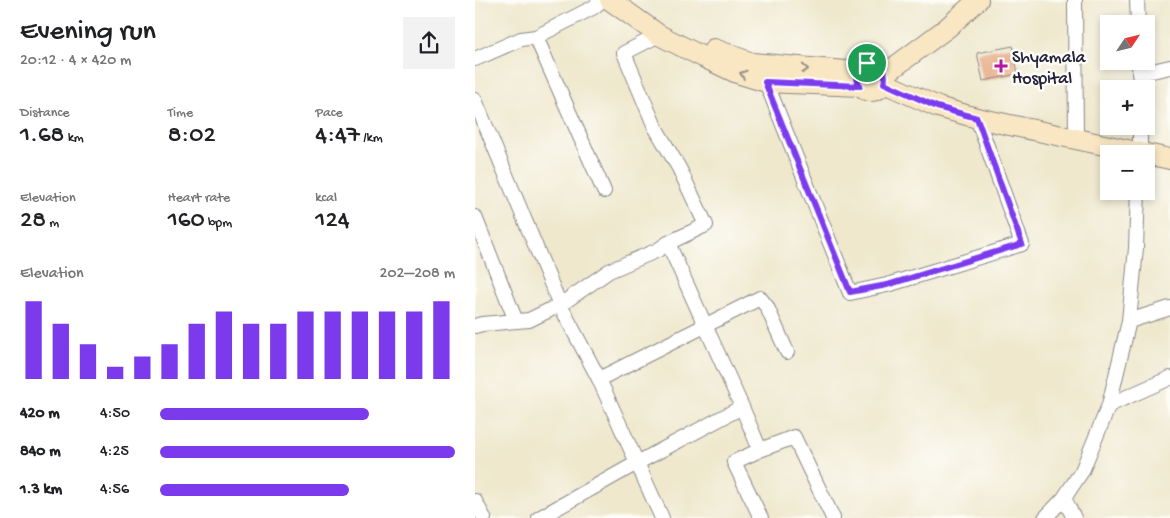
<!DOCTYPE html>
<meta charset="utf-8">
<style>
body{margin:0;font-family:"Gochi Hand",sans-serif;background:#f2f2f2;color:#202124;height:100vh;display:flex;flex-direction:column;font-size:19px;white-space:nowrap}
*{box-sizing:border-box;margin:0}
p{font-size:16px;color:#757577}
.icon{flex:none;width:28px;height:28px;fill:none;stroke:currentColor;stroke-width:2;stroke-linecap:round;stroke-linejoin:round}
.map{position:relative;flex:1;overflow:hidden}
.details{display:flex;flex-direction:column;background:#fff;width:475px}
.details>*{flex:none}
.needle{width:32px;rotate:55deg}
.buttons{position:absolute;left:625px;top:15px;display:grid;gap:10px}
.buttons a{display:grid;place-items:center;width:55px;height:55px;border-radius:0px;background:#fff;box-shadow:0 2px 8px #0003;font-size:25px}
.pin{position:absolute;display:grid;place-items:center;width:42px;height:42px;color:#fff;margin:-21px;border:2px solid #fff;border-radius:50%;box-shadow:0 1px 5px #0007}
.round{display:grid;place-items:center;flex:none;width:52px;height:52px;border-radius:0px;background:#f2f2f2}
.overview{display:flex;align-items:center;justify-content:space-between;height:85px;padding:0 20px}
h1{font-size:28px;font-weight:600;line-height:38px}
.figures{display:grid;grid-template-columns:repeat(3,1fr);gap:8px;height:85px;padding:5px 20px}
.figures div{display:grid;align-content:center}
.figures b{font-size:25px;font-weight:600}
.figures small{font-size:14px;font-weight:400}
.figures p{font-size:14px}
.chart{height:140px;padding:10px 20px}
.chart p{display:flex;justify-content:space-between}
.chart svg{width:100%;height:90px;margin-top:5px;stroke:#7c3aed;stroke-width:6}
ul{padding:0 20px;list-style:none;font-size:16px}
li{display:grid;grid-template-columns:80px 60px 1fr;align-items:center;height:38px}
li i{height:12px;border-radius:6px;background:#7c3aed}
main{display:flex;flex:1;min-height:0}
.map>svg:first-child{display:block}
.building{fill:#e7a983}
.lines{fill:none;stroke-linecap:round;stroke-linejoin:round}
.street-casing{stroke:#888584;stroke-width:16}
.secondary-casing{stroke:#888584;stroke-width:22}
.street{stroke:#fff;stroke-width:14}
.secondary{stroke:#f9e7c3;stroke-width:20}
.oneway{stroke:#988e86}
.route-casing{stroke:#fff;stroke-width:10}
.route{stroke:#7c3aed;stroke-width:6}
.poi-dot{fill:#b5179e;stroke:#fdfcf7;stroke-width:2}
.labels{text-anchor:middle;stroke-width:5;stroke-linejoin:round;paint-order:stroke}
.poi-label{font-size:18px;fill:#22223b;stroke:#fdfcf7;text-anchor:start}
</style>
<main>
<section class="details">
<div class="overview"><div><h1>Evening run</h1><p>20:12 · 4 × 420 m</p></div><a class="round"><svg class="icon" aria-label="share" viewBox="0 0 24 24"><path d="M12 15V3M7 8l5-5 5 5M5 13v7h14v-7"/></svg></a></div>
<div class="figures">
<div><p>Distance</p><b>1.68<small> km</small></b></div>
<div><p>Time</p><b>8:02</b></div>
<div><p>Pace</p><b>4:47<small> /km</small></b></div>
</div>
<div class="figures">
<div><p>Elevation</p><b>28<small> m</small></b></div>
<div><p>Heart rate</p><b>160<small> bpm</small></b></div>
<div><p>kcal</p><b>124</b></div>
</div>
<div class="chart"><p><span>Elevation</span>202–208 m</p>
<svg viewBox="0 0 160 44" preserveAspectRatio="none"><path d="M5 44V6M15 44V17M25 44V27M35 44V38M45 44V33M55 44V27M65 44V17M75 44V11M85 44V17M95 44V17M105 44V11M115 44V11M125 44V11M135 44V11M145 44V11M155 44V6"/></svg>
</div>
<ul>
<li><b>420 m</b>4:50<i style="width:71%"></i></li>
<li><b>840 m</b>4:25<i style="width:100%"></i></li>
<li><b>1.3 km</b>4:56<i style="width:64%"></i></li>
</ul>
</section>
<div class="map">
<svg width="695" height="518" viewBox="0 0 695 518">
<rect width="100%" height="100%" fill="#fdfcf7"/>
<filter id="ink" filterUnits="userSpaceOnUse"><feTurbulence type="fractalNoise" baseFrequency=".02" numOctaves="2"/><feDisplacementMap in="SourceGraphic" scale="10" xChannelSelector="R" yChannelSelector="G"/><feConvolveMatrix kernelMatrix="1 2 1 2 8 2 1 2 1" color-interpolation-filters="sRGB"/></filter>
<filter id="wash" filterUnits="userSpaceOnUse"><feTurbulence type="fractalNoise" baseFrequency=".0096" numOctaves="4" result="noise"/><feDisplacementMap in="SourceGraphic" scale="20" xChannelSelector="R" yChannelSelector="G"/><feGaussianBlur stdDeviation="1.12" result="paint"/><feColorMatrix in="noise" values="0 0 0 0 0 0 0 0 0 0 0 0 0 0 0 0 0 1.4 0 .05"/><feComposite in="paint" operator="in"/></filter>
<g filter="url(#wash)">
<rect width="100%" height="100%" fill="#efe8cd"/>
<g id="blocks">
<path class="building" d="M538,46L543,74L508,81L502,53Z"/>
</g>
</g>
<g filter="url(#ink)">
<use href="#blocks" fill-opacity="0" stroke="#888584" stroke-width="1"/>
<g class="lines">
<g class="street-casing">
<path id="street" d="M600,0L601,139
M662,0L663,24
M61,37L129,191
M0,59L46,39L61,37L119,7L127,0
M664,61L665,89
M664,74L695,67
M291,82L375,293L412,285L547,244L502,118
M0,100L85,305L124,379L187,518
M665,154V126
M0,217L41,321
M193,243L267,407L285,450L259,462L286,518
M654,321L695,308
M0,326L7,324L54,320L85,305L134,271L183,250L193,243L231,225L204,168L180,127L149,53L184,35
M124,379L285,298L292,307L312,352
M634,405L695,378
M285,450L319,437L358,518
M589,498L599,518
M0,501L9,518
M64,518L162,463L267,407
M570,518L589,498L607,471L634,405L654,321L661,248L663,191"/>
</g>
<g class="secondary-casing">
<path id="secondary" d="M135,0L184,35L228,57L262,73L291,82L385,86
M239,49L277,63L382,72
M382 77a14 14 0 1 1 28 0a14 14 0 1 1-28 0Z
M410,74L472,28L503,0
M409,83L463,107L502,118L695,159"/>
</g>
<use href="#street" class="street"/>
<use href="#secondary" class="secondary"/>
</g>
<defs><path id="oneway-chevron" d="M-2-3.5L2.5 0L-2 3.5" fill="none" stroke-width="1.6" stroke-linecap="round" stroke-linejoin="round" transform="scale(1.25)"/></defs>
<g class="oneway">
<use href="#oneway-chevron" transform="translate(330 69) rotate(4)"/>
<use href="#oneway-chevron" transform="translate(268 74) rotate(-161)"/>
</g>
</g>
<g class="lines" filter="url(#ink)">
<g class="route-casing">
<path id="route" d="M396,62C407,65 412,73 409,83L462,107L502,118L547,244L412,285L375,292L290,82L385,86C377,75 383,64 396,62Z"/>
</g>
<use href="#route" class="route"/>
</g>
<path class="poi-dot" d="M523.5 58.5h5v5h5v5h-5v5h-5v-5h-5v-5h5z"/>
<g class="labels">
<g class="poi-label">
<text x="537" y="62">Shyamala<tspan x="537" dy="21">Hospital</tspan></text>
</g>
</g>
</svg>
<div class="buttons">
<a><svg class="needle" viewBox="-14 -14 28 28"><path d="M0-13l5 13h-10z" fill="#e53935"/><path d="M0 13l5-13h-10z" fill="#757577"/></svg></a>
<a>+</a>
<a>−</a>
</div>
<div class="pin" style="left:392px;top:63px;background:#1e9e55"><svg class="icon" aria-label="arrive" viewBox="0 0 24 24"><path d="M6 21V4h12l-3 4 3 4H6"/></svg></div>
</div>
</main>
